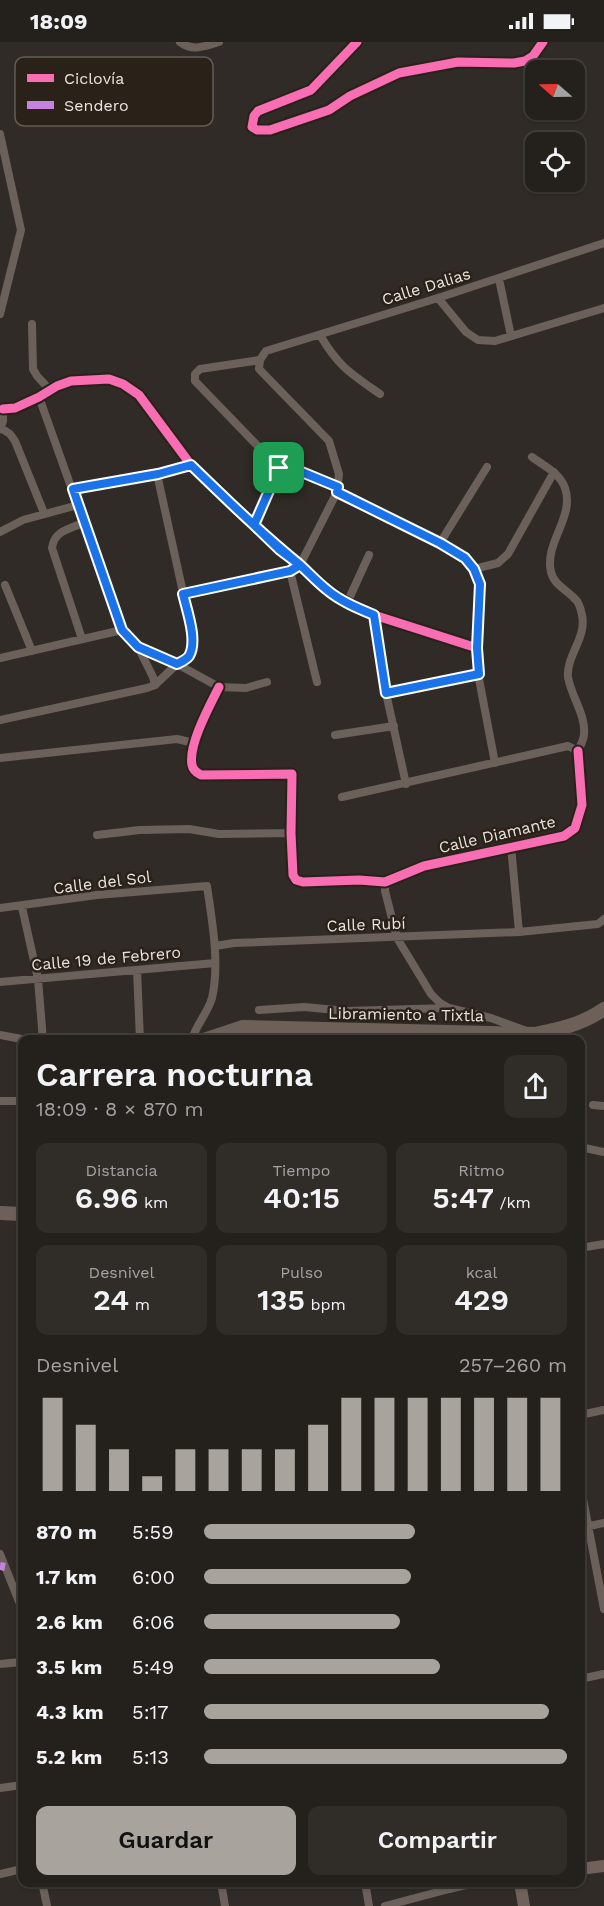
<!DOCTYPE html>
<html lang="es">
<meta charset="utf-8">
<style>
body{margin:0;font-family:"Work Sans",sans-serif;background:#302d29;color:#f1f3f6;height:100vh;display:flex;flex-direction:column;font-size:22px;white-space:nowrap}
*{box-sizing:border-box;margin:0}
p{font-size:20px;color:#a3a3a3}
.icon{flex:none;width:33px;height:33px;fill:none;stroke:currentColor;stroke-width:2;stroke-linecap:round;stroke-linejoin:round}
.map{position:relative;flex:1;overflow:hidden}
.sheet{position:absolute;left:18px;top:993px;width:567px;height:852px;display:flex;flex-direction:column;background:#24201c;border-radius:12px;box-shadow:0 2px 4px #0004,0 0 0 2px #413e3b}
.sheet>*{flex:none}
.needle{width:39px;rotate:290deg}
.buttons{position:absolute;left:525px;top:18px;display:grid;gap:12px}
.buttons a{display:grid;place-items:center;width:60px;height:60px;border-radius:12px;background:#24201c;box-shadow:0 2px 4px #0004,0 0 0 2px #413e3b;font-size:30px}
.pin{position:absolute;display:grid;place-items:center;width:51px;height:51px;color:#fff;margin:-26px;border-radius:12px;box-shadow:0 3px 9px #0006}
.round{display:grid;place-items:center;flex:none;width:63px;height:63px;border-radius:12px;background:#302d29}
.headline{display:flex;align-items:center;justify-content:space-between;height:102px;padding:0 18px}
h1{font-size:33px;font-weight:600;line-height:45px}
.metrics{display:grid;grid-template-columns:repeat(3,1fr);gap:9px;height:102px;padding:6px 18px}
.metrics div{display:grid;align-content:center;border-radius:12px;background:#302d29;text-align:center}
.metrics b{font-size:30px;font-weight:600}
.metrics small{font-size:16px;font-weight:400}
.metrics p{font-size:16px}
.chart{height:168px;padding:12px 18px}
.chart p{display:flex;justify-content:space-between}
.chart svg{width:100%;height:108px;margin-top:6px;stroke:#a9a39e;stroke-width:6}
.action{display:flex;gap:12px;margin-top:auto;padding:12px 18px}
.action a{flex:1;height:69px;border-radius:12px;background:#a9a39e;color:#111;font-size:24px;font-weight:600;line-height:69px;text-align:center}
.action a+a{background:#302d29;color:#f1f3f6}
ul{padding:0 18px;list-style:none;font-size:20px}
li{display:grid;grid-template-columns:96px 72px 1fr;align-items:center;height:45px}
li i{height:15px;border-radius:8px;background:#a9a39e}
.status{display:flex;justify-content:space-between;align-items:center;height:42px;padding:0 30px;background:#24201c;direction:ltr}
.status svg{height:16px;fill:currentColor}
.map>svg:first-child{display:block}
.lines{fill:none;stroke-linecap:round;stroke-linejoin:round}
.street{stroke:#6c615a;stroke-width:8}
.secondary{stroke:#70625a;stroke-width:12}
.primary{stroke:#6d6058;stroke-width:14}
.quiet{stroke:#c483df;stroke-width:8;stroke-dasharray:15 8;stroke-linecap:butt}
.cycleway-casing{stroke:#2a2119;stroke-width:13}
.cycleway{stroke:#f96db3;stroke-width:9}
.route-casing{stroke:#fff;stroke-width:12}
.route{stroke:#1a73e8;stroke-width:8}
.labels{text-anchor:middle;stroke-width:5;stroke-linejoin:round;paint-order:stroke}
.street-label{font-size:16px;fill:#eae4de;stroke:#2a2119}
.key{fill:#2a2119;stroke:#645c54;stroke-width:1.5}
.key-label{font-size:16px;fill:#eae4de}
</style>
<div class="status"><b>18:09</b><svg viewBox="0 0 49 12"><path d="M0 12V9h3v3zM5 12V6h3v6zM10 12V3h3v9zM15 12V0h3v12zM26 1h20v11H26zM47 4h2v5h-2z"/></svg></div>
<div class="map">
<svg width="604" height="1864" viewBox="0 0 604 1864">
<rect width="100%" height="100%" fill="#302b26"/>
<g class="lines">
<path class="street" d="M180,0C193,10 205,4 219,0
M357,0L311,48L258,69L254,74L252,85L257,88H270L329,68L350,54L399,31L458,20L514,21L525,19L533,14L543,0
M0,92L21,188L0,272
M499,237L511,294
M438,256L466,290L478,298L495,299L604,266
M32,282L33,327L37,334L50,348
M320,293C338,324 350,331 380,352
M260,318L259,327L329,399L339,432L337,450L300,523L290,529L317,640
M260,318L266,309L438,256L604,201
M260,318L200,327L195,332V339L279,426
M39,355L122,588L138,605L177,622L219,645L246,646L267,640
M3,367L15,366L39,355L57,344L71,339L109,337L123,342L139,353L191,423L254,483L326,547L347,561L374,573L477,606
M1,386L10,392L15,399L44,471
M0,387L3,379V367
M532,415C544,424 560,431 565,446C575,475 544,501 551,530C554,543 567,548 575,557C579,560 581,568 582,573C587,596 566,614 568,635C571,654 586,673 584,692C584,698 580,704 578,709
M279,426H292L338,445
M73,447L157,432L191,423
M337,450L440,501L465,516L474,527L480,542L477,606L479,637L495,721
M254,483L279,426
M0,490L23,478L78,463
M440,501L487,425
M474,527L498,521L508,512L554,430
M5,543L32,609
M183,552L290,529
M347,561L369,513
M374,573L386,651L406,742
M82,597L52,506C54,489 69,487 83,481
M138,605L153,635L155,643
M0,616L122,588
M219,645C210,663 188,703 192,723C193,728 197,731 201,733L292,732L291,791L293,833L296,838L303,840L359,838L385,840L424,824L564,794L575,786L582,763L578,709
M386,651L479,632
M0,678L147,646L155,643L177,622L187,616L192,606L193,596L157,432
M335,693L394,684
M0,716L177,697L194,701
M342,755L568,704L578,709
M97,793L140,788L189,787L219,792L291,791
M511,804L519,890
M385,840V849L397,896L431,952L440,961L449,966L491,976L524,988
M22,865L38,937L43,998
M0,866L97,853L207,844C212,879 220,921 212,956C208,971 196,982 192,998
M215,904L234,901L519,890L598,882L604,877
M137,928L140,998
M0,940L215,921
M259,968L304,965L347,969L448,966
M0,993L27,998
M0,1059H20
M593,1063L604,1064
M580,1105L604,1110
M580,1206L604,1202
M580,1373L604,1368
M580,1441L604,1567
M580,1486L604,1481
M0,1512L22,1567
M0,1622L22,1620
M580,1637L604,1632
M0,1746L22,1743
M0,1832L22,1827
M42,1840L47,1864
M221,1840L225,1864
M365,1840L369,1864
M385,1864L449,1847L479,1840"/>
<path class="secondary" d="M580,1827L604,1824
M520,1840L524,1864"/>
<path class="primary" d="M204,998L243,985L535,992C560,987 583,982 604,967
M0,1171L22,1172"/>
<path class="quiet" d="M0,1524L5,1525"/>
<g class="cycleway-casing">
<path id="cycleway" d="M357,0L311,48L258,69L254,74L252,85L257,88H270L329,68L350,54L399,31L458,20L514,21L525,19L533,14L543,0
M3,367L15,366L39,355L57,344L71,339L109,337L123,342L139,353L191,423L254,483L326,547L347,561L374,573L477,606
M219,645C210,663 188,703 192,723C193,728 197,731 201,733L292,732L291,791L293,833L296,838L303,840L359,838L385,840L424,824L564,794L575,786L582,763L578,709"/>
</g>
<use href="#cycleway" class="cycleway"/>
</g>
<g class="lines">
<g class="route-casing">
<path id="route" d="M279,426L254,483L280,508L300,523L290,529L183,552C187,569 198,599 189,614C186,618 181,620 177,622L138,605L122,588L73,447L158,432L191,423C226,457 261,491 299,522C308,530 316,539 326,547C340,559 357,566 374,573L386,651L479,632L477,606L480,542L474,527L465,516L440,501L337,450L338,445L292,426H279"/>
</g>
<use href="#route" class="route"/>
</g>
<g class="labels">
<g class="street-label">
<text transform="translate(426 244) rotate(-17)" y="6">Calle Dalias</text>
<text transform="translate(497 792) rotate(-13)" y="6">Calle Diamante</text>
<text transform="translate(102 840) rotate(-7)" y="6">Calle del Sol</text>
<text transform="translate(366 882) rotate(-2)" y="6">Calle Rubí</text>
<text transform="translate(106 916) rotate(-5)" y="6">Calle 19 de Febrero</text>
<text transform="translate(406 972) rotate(1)" y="6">Libramiento a Tixtla</text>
</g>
</g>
<rect x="15" y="15" width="198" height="69" rx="9" class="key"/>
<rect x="27" y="32" width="27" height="8" fill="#f96db3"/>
<rect x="27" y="59" width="27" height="8" fill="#c483df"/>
<g class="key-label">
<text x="64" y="42">Ciclovía</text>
<text x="64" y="69">Sendero</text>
</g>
</svg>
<div class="buttons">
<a><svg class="needle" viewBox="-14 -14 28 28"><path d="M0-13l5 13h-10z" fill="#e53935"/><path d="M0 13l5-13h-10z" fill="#a3a3a3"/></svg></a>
<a><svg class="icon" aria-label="locate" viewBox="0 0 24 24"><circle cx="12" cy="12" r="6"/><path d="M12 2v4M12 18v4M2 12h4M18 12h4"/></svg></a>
</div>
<div class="pin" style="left:279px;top:426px;background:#1e9e55"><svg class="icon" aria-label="arrive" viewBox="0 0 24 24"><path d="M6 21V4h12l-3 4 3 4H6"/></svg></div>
<section class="sheet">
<div class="headline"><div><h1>Carrera nocturna</h1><p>18:09 · 8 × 870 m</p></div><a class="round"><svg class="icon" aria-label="share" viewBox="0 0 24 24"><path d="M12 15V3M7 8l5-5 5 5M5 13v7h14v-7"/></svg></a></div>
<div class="metrics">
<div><p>Distancia</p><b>6.96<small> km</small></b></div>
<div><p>Tiempo</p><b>40:15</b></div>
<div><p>Ritmo</p><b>5:47<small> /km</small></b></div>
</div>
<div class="metrics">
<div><p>Desnivel</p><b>24<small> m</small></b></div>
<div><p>Pulso</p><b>135<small> bpm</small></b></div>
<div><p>kcal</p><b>429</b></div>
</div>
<div class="chart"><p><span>Desnivel</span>257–260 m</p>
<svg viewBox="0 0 160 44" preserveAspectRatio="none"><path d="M5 44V6M15 44V17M25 44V27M35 44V38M45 44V27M55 44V27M65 44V27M75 44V27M85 44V17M95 44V6M105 44V6M115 44V6M125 44V6M135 44V6M145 44V6M155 44V6"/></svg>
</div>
<ul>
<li><b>870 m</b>5:59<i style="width:58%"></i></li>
<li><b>1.7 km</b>6:00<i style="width:57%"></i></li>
<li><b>2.6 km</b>6:06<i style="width:54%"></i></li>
<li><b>3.5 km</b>5:49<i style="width:65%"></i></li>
<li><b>4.3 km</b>5:17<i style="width:95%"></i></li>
<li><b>5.2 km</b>5:13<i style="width:100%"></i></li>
</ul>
<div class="action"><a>Guardar</a><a>Compartir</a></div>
</section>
</div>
